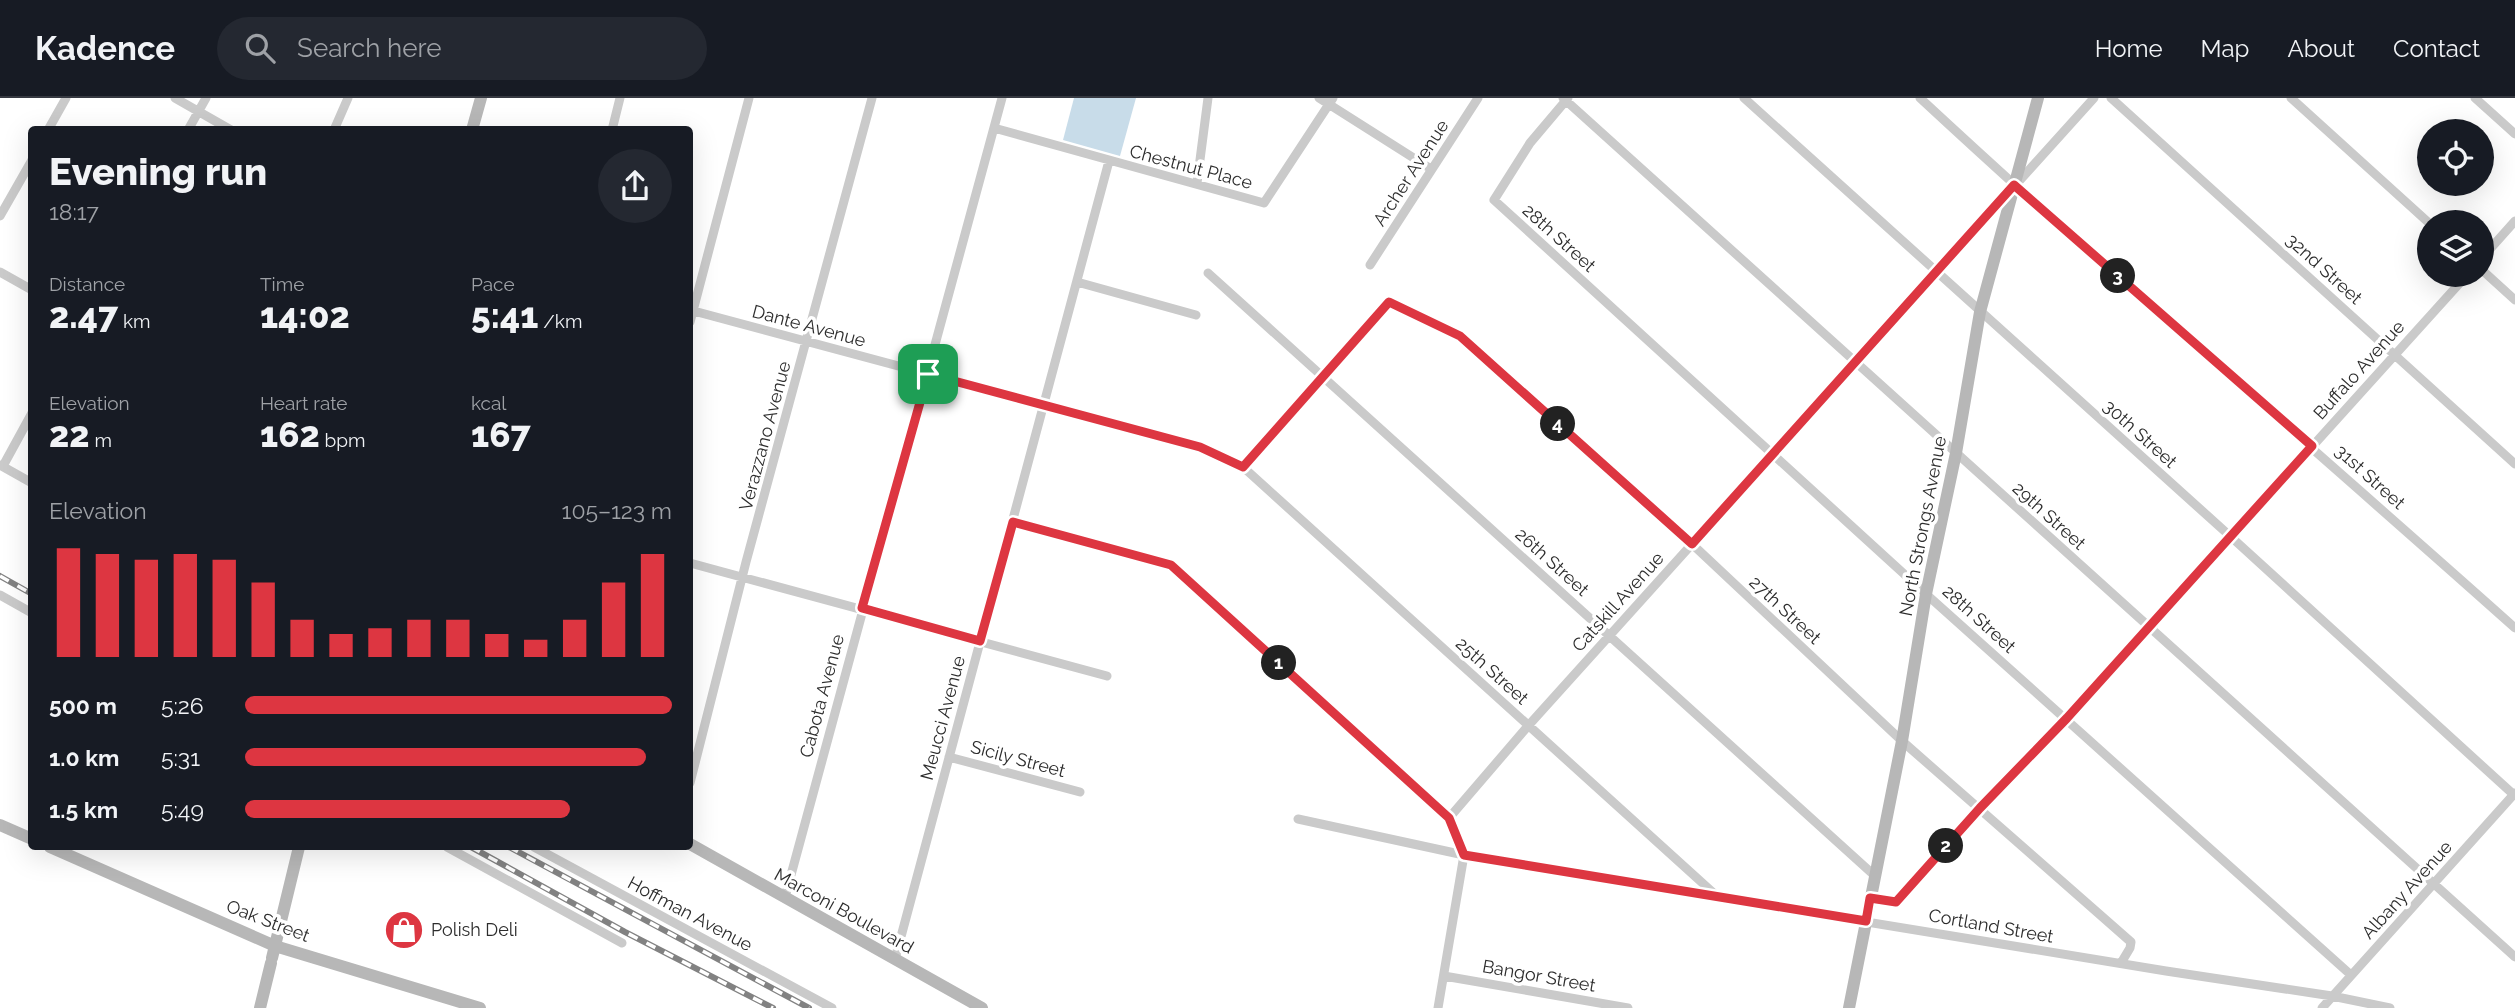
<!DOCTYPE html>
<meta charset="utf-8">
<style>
body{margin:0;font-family:Raleway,sans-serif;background:#242831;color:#f1f3f6;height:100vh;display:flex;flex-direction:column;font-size:26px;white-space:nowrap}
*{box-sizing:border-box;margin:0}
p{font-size:23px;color:#9ea1a6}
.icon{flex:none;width:38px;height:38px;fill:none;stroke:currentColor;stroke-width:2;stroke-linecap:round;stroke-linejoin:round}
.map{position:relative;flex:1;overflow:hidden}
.drawer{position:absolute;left:28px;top:28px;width:665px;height:724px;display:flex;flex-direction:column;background:#171b24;border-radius:7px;box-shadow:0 7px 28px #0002}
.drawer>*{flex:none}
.controls{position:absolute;left:2417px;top:21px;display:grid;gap:14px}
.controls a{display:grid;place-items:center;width:77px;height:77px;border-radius:50%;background:#171b24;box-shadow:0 7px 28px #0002;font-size:35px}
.pin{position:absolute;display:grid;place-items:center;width:60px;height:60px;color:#fff;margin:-30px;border-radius:14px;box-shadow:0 4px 10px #0006}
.km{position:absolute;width:35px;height:35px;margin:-18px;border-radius:50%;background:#222;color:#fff;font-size:19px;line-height:35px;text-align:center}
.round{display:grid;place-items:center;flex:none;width:74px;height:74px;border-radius:37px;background:#242831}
.headline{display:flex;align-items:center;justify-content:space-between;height:119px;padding:0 21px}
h1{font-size:38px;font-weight:800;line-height:52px}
.stats{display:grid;grid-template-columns:repeat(3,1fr);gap:10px;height:119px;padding:7px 21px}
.stats div{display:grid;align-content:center}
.stats b{font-size:35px;font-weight:800}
.stats small{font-size:19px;font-weight:400}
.stats p{font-size:19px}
.chart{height:196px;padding:14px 21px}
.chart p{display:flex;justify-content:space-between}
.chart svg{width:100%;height:126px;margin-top:7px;stroke:#dd3641;stroke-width:6}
ul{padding:0 21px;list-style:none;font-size:23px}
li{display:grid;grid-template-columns:112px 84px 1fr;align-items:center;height:52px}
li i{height:18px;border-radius:9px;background:#dd3641}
header{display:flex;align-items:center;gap:42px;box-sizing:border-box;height:98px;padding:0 35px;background:#171b24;border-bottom:2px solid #363941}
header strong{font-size:33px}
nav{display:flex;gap:38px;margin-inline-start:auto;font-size:24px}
.search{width:490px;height:63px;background:#242831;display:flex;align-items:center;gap:18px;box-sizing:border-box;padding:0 24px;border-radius:38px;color:#9ea1a6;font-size:26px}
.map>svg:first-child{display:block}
.water{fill:#c8dce9}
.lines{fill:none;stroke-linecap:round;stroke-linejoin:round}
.street{stroke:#cacaca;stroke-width:9}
.secondary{stroke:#b7b7b7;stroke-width:12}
.rail-casing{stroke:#828282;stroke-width:6}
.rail{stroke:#fff;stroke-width:3.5;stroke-dasharray:10;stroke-linecap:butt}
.route-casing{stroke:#fff;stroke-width:14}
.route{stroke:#dd3641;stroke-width:9}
.labels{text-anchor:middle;stroke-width:7;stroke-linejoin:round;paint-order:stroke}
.street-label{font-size:18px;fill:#2d2d2d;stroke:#fff}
.poi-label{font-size:18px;fill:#2d2d2d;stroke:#fff;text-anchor:start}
</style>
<header>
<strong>Kadence</strong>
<div class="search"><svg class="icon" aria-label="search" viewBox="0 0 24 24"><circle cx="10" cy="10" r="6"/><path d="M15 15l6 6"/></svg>Search here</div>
<nav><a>Home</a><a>Map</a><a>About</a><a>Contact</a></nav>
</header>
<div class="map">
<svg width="2515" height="910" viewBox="0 0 2515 910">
<rect width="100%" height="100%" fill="#fff"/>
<path class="water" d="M1074,0H1136L1120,58L1063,42Z"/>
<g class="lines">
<path class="street" d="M175,0L231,32
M1319,0L1431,71
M1563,0L2515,859
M1568,0L1530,45L1494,102L1926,496L2351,877
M1744,0L2230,438L2514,697
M1920,0C2115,181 2317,353 2515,530
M2111,0L2515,366
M2291,0L2429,125
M2475,0L2515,36
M994,30L1264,105L1333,0
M48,32L66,0
M188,32L206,0
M334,32L348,0
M612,32L620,0
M1197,85L1208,0
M0,118L32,62
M2482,160L2515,123
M1370,167L1478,0
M2482,172L2515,202
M0,174L32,192
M1208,175L1875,778
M1077,184L1196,217
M690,212L1200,349L1243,369L1719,800
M690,224L749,0
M0,367L32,385
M3,368L32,315
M1243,369L1389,204L1460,238L1692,446L1902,643L2131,844L2130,850L2121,865
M1013,424L1171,467L1449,720L1464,757L1438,910
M690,465L1107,578
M0,497L32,515
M949,659L1080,694
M690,685L746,464L872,0
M1449,720L1528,628L2094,0
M1298,721L1464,757L1604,781L2166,873L2332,898L2390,910
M447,749L622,845
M534,749L832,910
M785,799L1002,0
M1870,800L1896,804L1980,710L2067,620L2467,177
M895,861L1109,63
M1444,878L1628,910
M2322,910L2515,695"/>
<path class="secondary" d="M472,32L481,0
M0,727L32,741
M690,746L982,910
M50,749L275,848L480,910
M272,860L299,749
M260,910L271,865
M1849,910L1902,643L1926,496L1956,355L1980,214L2038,0"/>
<g class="rail-casing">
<path id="rail" d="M0,478L32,496
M471,749L625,834L773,910
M509,749L809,910"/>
</g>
<use href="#rail" class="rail"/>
</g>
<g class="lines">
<g class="route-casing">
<path id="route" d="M2014,87L2312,348L2067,620L1980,710L1896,804L1870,800L1866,823L1464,757L1449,720L1171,467L1013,424L980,543L862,510L928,276L1200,349L1243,369L1389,204L1460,238L1692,446Z"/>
</g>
<use href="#route" class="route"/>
</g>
<defs>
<g id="shop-disc" transform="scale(2.0125)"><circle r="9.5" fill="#dd3641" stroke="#fff"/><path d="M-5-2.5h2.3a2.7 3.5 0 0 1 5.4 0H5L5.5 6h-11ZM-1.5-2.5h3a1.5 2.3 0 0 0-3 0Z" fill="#fff"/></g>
</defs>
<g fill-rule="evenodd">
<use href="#shop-disc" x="404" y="832"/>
</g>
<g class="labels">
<g class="street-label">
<text transform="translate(1191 69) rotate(15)" y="6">Chestnut Place</text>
<text transform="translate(1411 75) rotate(-57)" y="6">Archer Avenue</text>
<text transform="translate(1559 140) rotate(42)" y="6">28th Street</text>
<text transform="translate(2324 171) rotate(42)" y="6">32nd Street</text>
<text transform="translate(809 228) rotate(15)" y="6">Dante Avenue</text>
<text transform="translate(2359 272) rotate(-48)" y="6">Buffalo Avenue</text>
<text transform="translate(2140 336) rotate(42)" y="6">30th Street</text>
<text transform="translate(765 338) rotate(-75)" y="6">Verazzano Avenue</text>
<text transform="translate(2370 379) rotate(42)" y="6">31st Street</text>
<text transform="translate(2049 418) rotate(42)" y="6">29th Street</text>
<text transform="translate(1923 428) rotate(-79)" y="6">North Strongs Avenue</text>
<text transform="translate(1552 464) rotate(42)" y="6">26th Street</text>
<text transform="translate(1618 504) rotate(-48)" y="6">Catskill Avenue</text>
<text transform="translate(1785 512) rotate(43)" y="6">27th Street</text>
<text transform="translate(1979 521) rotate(42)" y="6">28th Street</text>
<text transform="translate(1492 573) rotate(42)" y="6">25th Street</text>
<text transform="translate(822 598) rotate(-75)" y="6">Cabota Avenue</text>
<text transform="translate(943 620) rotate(-75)" y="6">Meucci Avenue</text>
<text transform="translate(1018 661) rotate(15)" y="6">Sicily Street</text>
<text transform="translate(2407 792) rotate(-48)" y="6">Albany Avenue</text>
<text transform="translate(844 813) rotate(29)" y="6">Marconi Boulevard</text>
<text transform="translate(690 816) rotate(28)" y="6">Hoffman Avenue</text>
<text transform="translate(268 823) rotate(21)" y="6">Oak Street</text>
<text transform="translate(1991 828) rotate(10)" y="6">Cortland Street</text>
<text transform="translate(1539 878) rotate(10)" y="6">Bangor Street</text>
</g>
<g class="poi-label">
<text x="431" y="838">Polish Deli</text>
</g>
</g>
</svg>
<div class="controls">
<a><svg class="icon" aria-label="locate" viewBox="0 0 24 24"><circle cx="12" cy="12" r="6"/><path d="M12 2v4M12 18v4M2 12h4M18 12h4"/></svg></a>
<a><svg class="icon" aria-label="layers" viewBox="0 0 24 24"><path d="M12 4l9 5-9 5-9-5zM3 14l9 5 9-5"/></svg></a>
</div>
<div class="pin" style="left:928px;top:276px;background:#1e9e55"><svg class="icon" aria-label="arrive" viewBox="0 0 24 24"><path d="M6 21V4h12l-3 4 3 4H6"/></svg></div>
<b class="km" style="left:1279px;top:565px">1</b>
<b class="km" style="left:1946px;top:748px">2</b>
<b class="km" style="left:2118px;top:178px">3</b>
<b class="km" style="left:1558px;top:326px">4</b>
<section class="drawer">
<div class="headline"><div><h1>Evening run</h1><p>18:17</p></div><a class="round"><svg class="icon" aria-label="share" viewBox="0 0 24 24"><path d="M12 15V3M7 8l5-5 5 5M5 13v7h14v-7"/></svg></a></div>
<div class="stats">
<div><p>Distance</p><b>2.47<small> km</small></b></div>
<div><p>Time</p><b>14:02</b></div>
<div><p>Pace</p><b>5:41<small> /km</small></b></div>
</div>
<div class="stats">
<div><p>Elevation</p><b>22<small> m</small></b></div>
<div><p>Heart rate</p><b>162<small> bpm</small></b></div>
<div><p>kcal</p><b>167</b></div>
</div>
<div class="chart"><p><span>Elevation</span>105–123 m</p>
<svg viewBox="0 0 160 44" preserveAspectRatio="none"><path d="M5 44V6M15 44V8M25 44V10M35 44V8M45 44V10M55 44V18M65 44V31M75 44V36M85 44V34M95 44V31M105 44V31M115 44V36M125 44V38M135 44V31M145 44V18M155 44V8"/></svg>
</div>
<ul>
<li><b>500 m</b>5:26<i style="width:100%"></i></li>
<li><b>1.0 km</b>5:31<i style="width:94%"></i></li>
<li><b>1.5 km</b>5:49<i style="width:76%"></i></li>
</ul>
</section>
</div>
